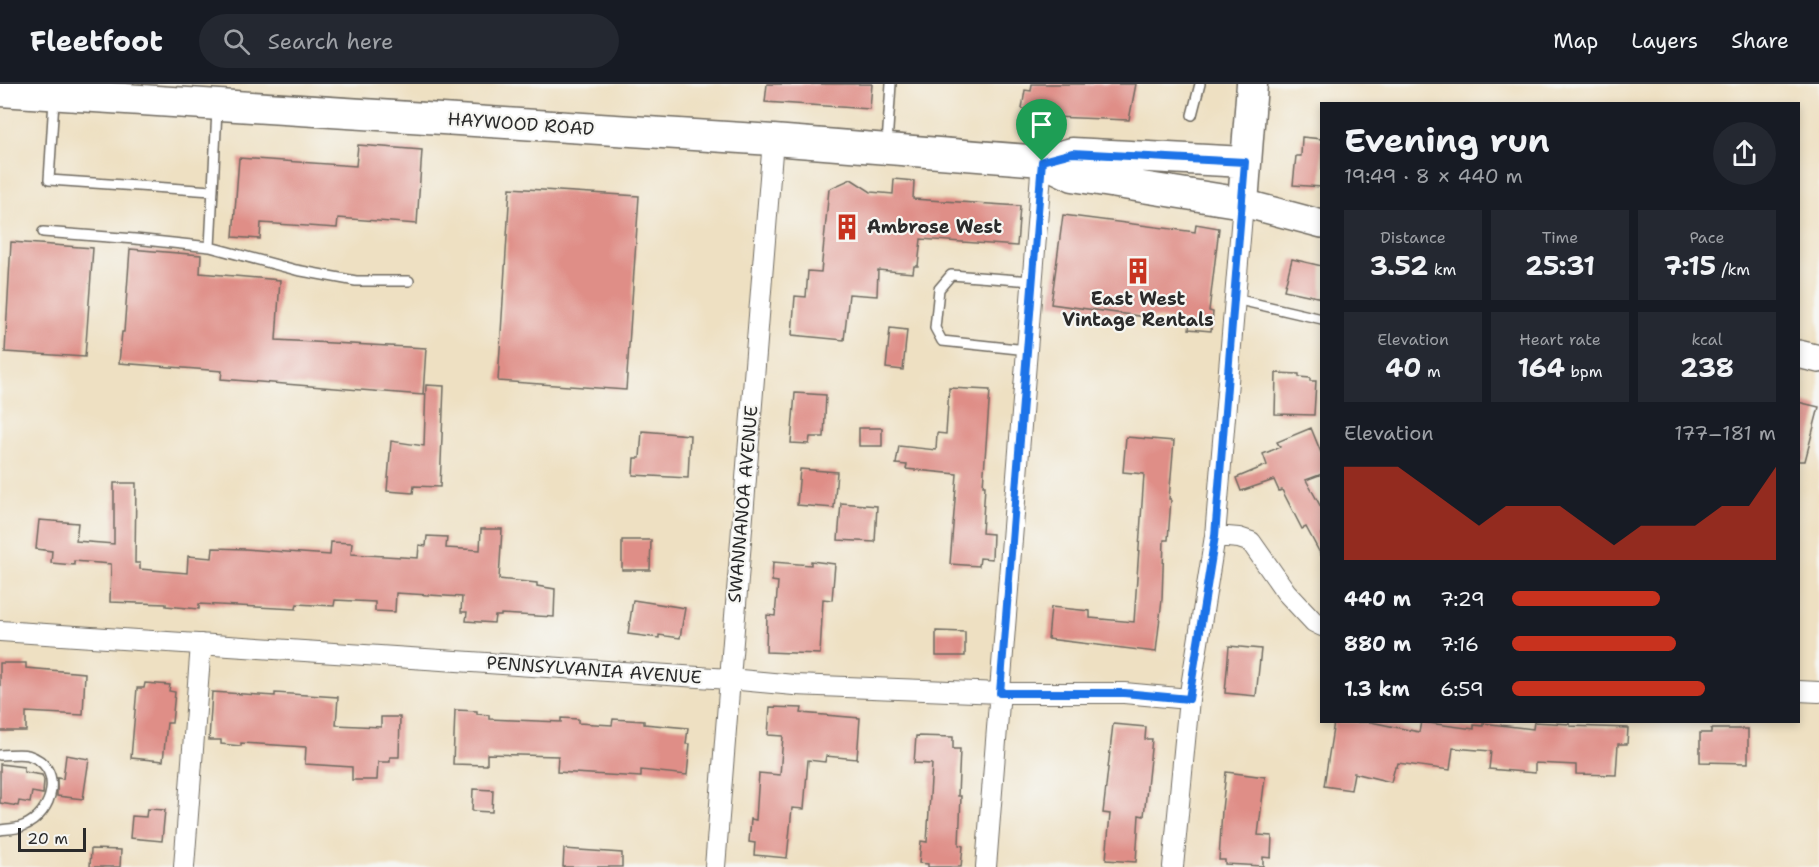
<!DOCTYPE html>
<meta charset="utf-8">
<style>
body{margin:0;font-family:"Shantell Sans",sans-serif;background:#242831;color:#f1f3f6;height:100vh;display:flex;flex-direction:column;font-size:22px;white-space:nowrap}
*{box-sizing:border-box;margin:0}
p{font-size:20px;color:#9ea1a6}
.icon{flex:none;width:33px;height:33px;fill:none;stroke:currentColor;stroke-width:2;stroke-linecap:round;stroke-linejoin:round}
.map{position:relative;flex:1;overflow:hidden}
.panel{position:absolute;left:1320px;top:18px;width:480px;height:621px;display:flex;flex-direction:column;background:#171b24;border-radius:0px;box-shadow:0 3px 9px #0003}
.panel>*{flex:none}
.scale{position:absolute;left:18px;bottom:15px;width:68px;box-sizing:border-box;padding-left:6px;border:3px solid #2b2b2b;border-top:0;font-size:16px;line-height:21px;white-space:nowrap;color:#2b2b2b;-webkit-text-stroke:4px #f6f6f2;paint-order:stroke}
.pin{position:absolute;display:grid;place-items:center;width:51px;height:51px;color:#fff;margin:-62px -26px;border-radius:50% 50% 50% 0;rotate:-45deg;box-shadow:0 0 6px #0007}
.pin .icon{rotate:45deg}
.round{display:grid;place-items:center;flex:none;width:63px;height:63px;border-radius:32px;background:#242831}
.summary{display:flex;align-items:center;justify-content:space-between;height:102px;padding:0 24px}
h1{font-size:33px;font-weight:700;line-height:45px}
.metrics{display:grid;grid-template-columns:repeat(3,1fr);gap:9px;height:102px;padding:6px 24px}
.metrics div{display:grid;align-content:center;border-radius:0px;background:#242831;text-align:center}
.metrics b{font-size:26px;font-weight:700}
.metrics small{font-size:16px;font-weight:400}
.metrics p{font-size:16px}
.chart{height:168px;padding:12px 24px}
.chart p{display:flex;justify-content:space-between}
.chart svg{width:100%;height:108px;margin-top:6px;fill:#c8321e;opacity:.7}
ul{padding:0 24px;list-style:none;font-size:20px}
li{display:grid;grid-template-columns:96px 72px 1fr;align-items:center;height:45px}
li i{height:15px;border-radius:8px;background:#c8321e}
header{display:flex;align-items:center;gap:36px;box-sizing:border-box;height:84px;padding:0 30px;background:#171b24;border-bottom:2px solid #363941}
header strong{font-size:28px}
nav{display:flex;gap:33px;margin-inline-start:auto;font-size:21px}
.search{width:420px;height:54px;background:#242831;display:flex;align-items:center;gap:15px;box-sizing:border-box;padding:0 21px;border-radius:33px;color:#9ea1a6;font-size:22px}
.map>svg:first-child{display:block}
.building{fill:#df8e87}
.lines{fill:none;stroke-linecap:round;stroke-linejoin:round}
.lane-casing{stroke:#6f6a60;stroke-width:12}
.street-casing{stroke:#6f6a60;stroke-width:22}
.secondary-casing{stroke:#6f6a60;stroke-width:30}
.primary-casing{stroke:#6f6a60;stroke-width:33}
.lane{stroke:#fff;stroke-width:9}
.street{stroke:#fff;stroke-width:20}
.secondary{stroke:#fff;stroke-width:27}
.primary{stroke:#fff;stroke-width:30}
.route-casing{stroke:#fff;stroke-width:12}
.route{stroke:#1a73e8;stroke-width:8}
.labels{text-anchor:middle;stroke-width:4.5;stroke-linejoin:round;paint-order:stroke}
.street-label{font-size:18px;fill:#2b2b2b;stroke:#f6f6f2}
.poi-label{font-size:18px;font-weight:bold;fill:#2b2b2b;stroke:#f6f6f2;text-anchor:start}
</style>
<header>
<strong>Fleetfoot</strong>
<div class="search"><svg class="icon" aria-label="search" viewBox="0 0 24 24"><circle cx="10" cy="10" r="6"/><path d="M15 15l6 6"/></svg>Search here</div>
<nav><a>Map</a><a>Layers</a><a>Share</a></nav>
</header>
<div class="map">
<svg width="1819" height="783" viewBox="0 0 1819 783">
<rect width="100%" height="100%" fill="#f6f6f2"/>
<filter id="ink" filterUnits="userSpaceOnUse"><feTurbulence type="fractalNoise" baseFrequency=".0167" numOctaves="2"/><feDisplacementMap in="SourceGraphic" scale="12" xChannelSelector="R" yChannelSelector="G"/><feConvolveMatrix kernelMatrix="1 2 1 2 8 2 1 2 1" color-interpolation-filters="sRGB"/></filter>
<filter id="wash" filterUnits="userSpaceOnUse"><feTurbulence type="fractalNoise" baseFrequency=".008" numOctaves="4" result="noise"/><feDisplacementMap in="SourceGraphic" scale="24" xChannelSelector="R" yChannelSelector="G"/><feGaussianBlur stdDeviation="1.35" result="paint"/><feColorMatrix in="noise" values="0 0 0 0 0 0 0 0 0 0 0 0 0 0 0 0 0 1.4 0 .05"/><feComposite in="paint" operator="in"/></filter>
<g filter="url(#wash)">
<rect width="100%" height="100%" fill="#eee0c2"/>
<g id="blocks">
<path class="building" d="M767,0H872L870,25L765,18Z
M1032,0H1136L1129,36L1053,33L1051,39L1029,36L1030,26L1022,25L1025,6L1031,7Z
M1302,53L1322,55V103L1293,101L1296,72H1301Z
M358,61L422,66L417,140L338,134L337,144L261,139L260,155L233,153L239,74L356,82Z
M851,95L871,108L893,110L894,95L914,97L913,115L1020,122L1017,162L921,155L918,182H914L913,189L878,186L877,212L849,210L844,256L792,251L795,212L806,213L808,187L821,188L829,105Z
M510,104L639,112L626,306L498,297Z
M1063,131L1195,148L1196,140L1219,144L1209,227L1213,228L1211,247L1189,245L1190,239L1051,220Z
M11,158L93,164L85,273L5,268Z
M130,165L201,171L200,189L280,196L276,256L426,264L423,311L221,295L222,287L119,279L122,248H124Z
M1292,175L1322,182V214L1284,206Z
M890,244L907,246L903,286L886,284Z
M1276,289L1299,290V293L1310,294V297H1316L1314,331L1275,330Z
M426,301L444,302L440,403L414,402L413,409L387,407L391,357L424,362Z
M949,304L990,306L983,402H985L982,449L993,450L992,475L980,474L979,482L950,480L957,390L906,385L907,381L896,380L899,362L936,366L937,349L946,350Z
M795,309L826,311L824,353H810L809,360L791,359Z
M1798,318L1819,323L1805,377H1798Z
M859,344H882V362H859Z
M1311,344L1322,371V390L1306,396L1322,425V473L1306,443L1302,445L1282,406L1279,407L1274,396L1241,407L1236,394L1267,381L1263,370L1280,363L1277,358Z
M642,347L690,351L688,394L633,391L634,374H640Z
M1126,353L1174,357L1169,415H1171L1168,456H1164L1162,515L1156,568L1048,555L1051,523L1090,527V534L1134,538L1144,390L1123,388Z
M800,385L837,388L834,424L797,421Z
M114,399H136L135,479H140V485L187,489L188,472L212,474L213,464L245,465L330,471L331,458L352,459L351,470L418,474L419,461L426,462L427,452L447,453L446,464L480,466L481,445H502L499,495L537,499V502L555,505L554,533L501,530V532H495L494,539L466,537L467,528H461L462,513L396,509L395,528L375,527V518L335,516L334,522L297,520L296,525L199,520V525L166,522V520L110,518L111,480L74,477V481L51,479L52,467L36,465L39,436L78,439L76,457L114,460Z
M841,419L877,422L875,458L838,456Z
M622,456H651L650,486H622Z
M811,477L835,480L832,516L823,515L820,570L766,568L767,531L775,532L778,498L772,497L773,478L811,481Z
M633,516L685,524L680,554L659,551V554L628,550Z
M936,547L965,548V572H936Z
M1229,562L1261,565L1256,612L1225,609Z
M0,579H26V584L85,589L83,631L26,628V647H0Z
M145,599L170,601L169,607L175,608L172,639H167L163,677L131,674L137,604H144Z
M212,608L275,612V609L338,613L336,641L381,643V633H400L399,673H390V678H378L377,696H352V683L305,680L306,663L241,659V662L221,660V656H209Z
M770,623L802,624L801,629L860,634L857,675L826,672L825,678L808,676L804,725L792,724L787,774L754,771L755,759L749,758L751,735L756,736L759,689L780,691L783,652L768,651Z
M455,626L477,627V630L489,631V635L561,638V634L578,635V639L612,641L613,635L644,637V640L688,644L686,660H690L687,691L641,686V693L557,688L558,672L487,670V681L453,680Z
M1334,638H1371L1419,648L1421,638L1474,645V641L1483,642V639L1533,645L1534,638L1570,640V642L1628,644L1627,660H1618L1616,691L1576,690V681L1535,679V689L1489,685L1491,667L1453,664L1450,686L1398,679L1397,683H1395L1391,698L1354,689L1351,706L1324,702Z
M1113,640L1146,643L1145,655H1152L1144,732L1139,731L1136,778L1106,776L1110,730L1103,729Z
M1711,645H1748V679L1700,678V649H1711Z
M916,652L953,653V665H960L958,712H961L959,761L963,762L961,783H928V780L919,779L921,757L927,758L932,680L914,679Z
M66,671L89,675L83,715L57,712V694L63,695Z
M0,680L24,683V688L42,691L44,696L43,710L32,708L30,719L19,717L18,722L0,719Z
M1226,688L1265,693L1258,751L1272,752L1271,774L1263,773V782L1225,780V776H1219L1222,726Z
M473,705L493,706L492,728L472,727Z
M147,725L165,726L162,757L130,754L132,732L146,733Z
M91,765L121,766L120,783H90Z
M564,765L622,769V783H563Z"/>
</g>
</g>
<g filter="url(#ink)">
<use href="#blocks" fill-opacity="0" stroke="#6f6a60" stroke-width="1.5"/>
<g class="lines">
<g class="lane-casing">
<path id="lane" d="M54,16L49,96L212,107
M217,26L210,163L296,186L356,197H409
M1192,31L1200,0
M887,60L891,0
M43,148L135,155L210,163
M1235,215L1322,235
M1027,266L942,257L935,244L939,205L951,191L1033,197
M0,671C9,671 20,669 28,671C65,682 54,730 23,742C16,745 7,745 0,746"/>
</g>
<g class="street-casing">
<path id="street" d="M1215,452L1239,454L1251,458L1286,508L1314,538L1322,542
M0,547L729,595L794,601L1001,609H1124L1189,615
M1798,607L1819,608
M184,783L201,560
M715,783L773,56
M986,783L1042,77
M1173,783L1189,615L1215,452L1243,119"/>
</g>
<g class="secondary-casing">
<path id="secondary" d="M1243,119L1322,140
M1798,270L1819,275"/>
</g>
<g class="primary-casing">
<path id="primary" d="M0,7L773,56L1042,77L1072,69L1245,78
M1042,77L1073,92L1243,119L1252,0"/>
</g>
<use href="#lane" class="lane"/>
<use href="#street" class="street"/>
<use href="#secondary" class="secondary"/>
<use href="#primary" class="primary"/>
</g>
</g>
<g class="lines" filter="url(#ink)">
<g class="route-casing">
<path id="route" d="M1072,69L1245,78L1215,452L1189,615L1124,609H1000L1042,77Z"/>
</g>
<use href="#route" class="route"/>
</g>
<defs>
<g id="building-bare" transform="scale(2.07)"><path d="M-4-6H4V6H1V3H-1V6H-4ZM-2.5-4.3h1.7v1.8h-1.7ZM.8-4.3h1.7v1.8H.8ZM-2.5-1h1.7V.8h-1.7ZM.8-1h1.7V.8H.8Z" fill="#c8321e" stroke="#f6f6f2" stroke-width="2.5" paint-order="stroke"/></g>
</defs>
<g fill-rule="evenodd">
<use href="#building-bare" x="847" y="143"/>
<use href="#building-bare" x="1138" y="187"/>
</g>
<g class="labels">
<g class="street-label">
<text transform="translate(521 40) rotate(4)" y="6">HAYWOOD ROAD</text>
<text transform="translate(743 420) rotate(-85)" y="6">SWANNANOA AVENUE</text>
<text transform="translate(594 586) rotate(4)" y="6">PENNSYLVANIA AVENUE</text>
</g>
<g class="poi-label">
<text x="867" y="149">Ambrose West</text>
<text x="1138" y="221" text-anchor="middle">East West<tspan x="1138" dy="21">Vintage Rentals</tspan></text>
</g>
</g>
</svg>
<div class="scale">20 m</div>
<div class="pin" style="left:1042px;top:77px;background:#1e9e55"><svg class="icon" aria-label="arrive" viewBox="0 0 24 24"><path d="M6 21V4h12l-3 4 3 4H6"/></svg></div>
<section class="panel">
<div class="summary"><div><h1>Evening run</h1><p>19:49 · 8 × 440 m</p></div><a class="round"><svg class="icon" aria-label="share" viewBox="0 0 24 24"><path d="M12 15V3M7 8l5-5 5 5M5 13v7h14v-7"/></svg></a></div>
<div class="metrics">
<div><p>Distance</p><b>3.52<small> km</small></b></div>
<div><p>Time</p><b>25:31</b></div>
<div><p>Pace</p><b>7:15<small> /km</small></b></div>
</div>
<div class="metrics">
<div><p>Elevation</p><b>40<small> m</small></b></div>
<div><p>Heart rate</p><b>164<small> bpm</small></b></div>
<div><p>kcal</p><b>238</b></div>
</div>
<div class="chart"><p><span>Elevation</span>177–181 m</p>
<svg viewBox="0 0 160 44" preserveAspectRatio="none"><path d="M0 44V6L10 6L20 6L30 14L40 22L50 30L60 22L70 22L80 22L90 30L100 38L110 30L120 30L130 30L140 22L150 22L160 6V44z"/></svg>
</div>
<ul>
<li><b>440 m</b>7:29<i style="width:56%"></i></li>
<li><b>880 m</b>7:16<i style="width:62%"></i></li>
<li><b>1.3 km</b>6:59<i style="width:73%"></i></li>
</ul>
</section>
</div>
